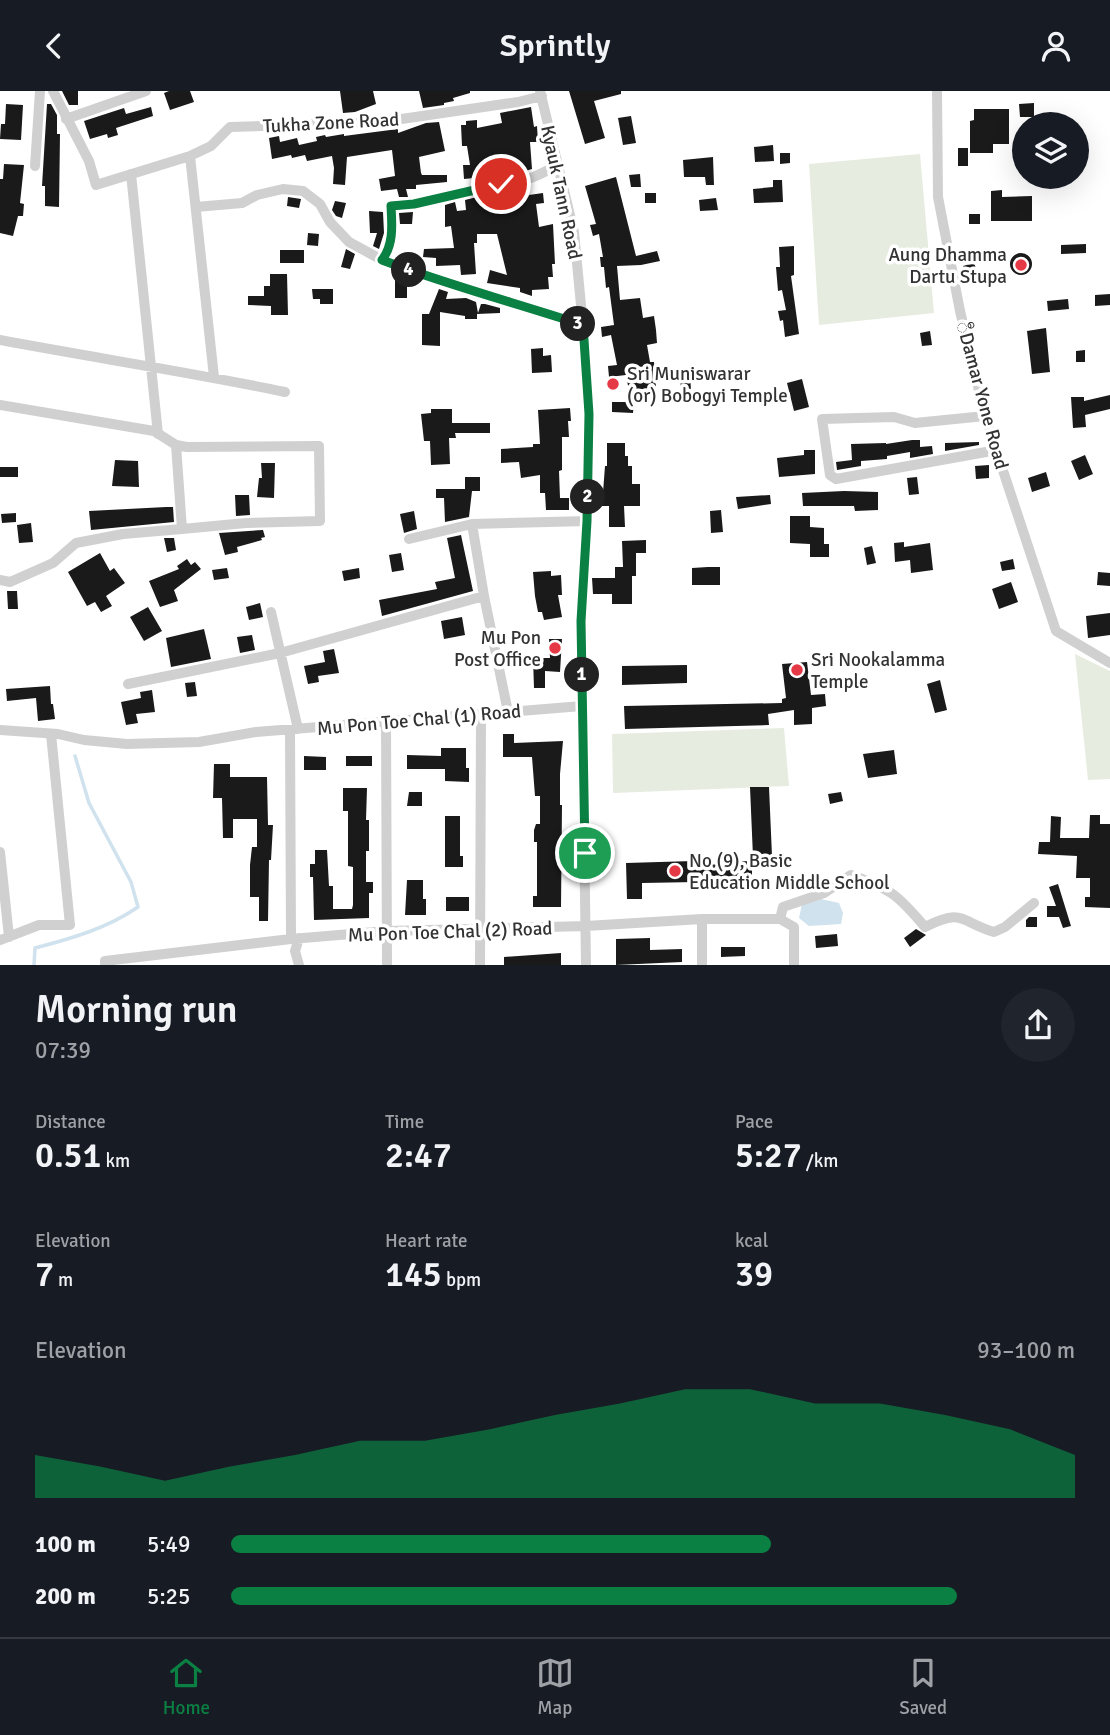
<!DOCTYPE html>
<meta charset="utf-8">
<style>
body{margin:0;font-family:Signika,sans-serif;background:#20242c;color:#f1f3f6;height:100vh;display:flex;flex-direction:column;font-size:26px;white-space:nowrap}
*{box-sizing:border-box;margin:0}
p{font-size:23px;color:#9ea1a6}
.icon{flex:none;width:38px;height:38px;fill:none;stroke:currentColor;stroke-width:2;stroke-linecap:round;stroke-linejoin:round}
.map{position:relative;height:874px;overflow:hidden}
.drawer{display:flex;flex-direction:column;background:#171b24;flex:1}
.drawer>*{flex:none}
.fabs{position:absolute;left:1012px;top:21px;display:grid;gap:14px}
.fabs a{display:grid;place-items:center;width:77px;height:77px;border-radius:50%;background:#171b24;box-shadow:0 7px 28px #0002;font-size:35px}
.pin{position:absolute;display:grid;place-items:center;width:60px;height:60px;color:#fff;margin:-30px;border:4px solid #fff;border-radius:50%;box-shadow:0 2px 7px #0007}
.km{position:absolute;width:35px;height:35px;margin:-18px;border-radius:50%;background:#222;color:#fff;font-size:19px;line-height:35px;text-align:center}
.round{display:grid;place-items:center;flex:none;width:74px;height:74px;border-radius:37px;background:#20242c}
.overview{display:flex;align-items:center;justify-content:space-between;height:119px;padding:0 35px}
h1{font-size:38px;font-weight:600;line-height:52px}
.figures{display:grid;grid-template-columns:repeat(3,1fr);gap:10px;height:119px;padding:7px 35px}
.figures div{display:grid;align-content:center}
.figures b{font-size:35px;font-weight:600}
.figures small{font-size:19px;font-weight:400}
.figures p{font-size:19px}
.chart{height:196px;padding:14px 35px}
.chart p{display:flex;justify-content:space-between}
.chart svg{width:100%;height:126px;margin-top:7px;fill:#0b8043;opacity:.7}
ul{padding:0 35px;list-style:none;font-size:23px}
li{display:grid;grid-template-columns:112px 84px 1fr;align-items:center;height:52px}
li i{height:18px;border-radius:9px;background:#0b8043}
header{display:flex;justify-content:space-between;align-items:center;height:91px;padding:0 35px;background:#171b24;font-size:32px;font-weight:600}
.tabs{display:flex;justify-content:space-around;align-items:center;height:98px;border-top:2px solid #363941;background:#171b24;font-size:19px;color:#9ea1a6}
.tabs a{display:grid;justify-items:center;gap:4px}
.tabs .current{color:#0b8043}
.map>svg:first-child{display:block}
.green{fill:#e6ecdf}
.water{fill:#cfe2ee}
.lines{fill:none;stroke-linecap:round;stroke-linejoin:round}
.stream{stroke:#cfe2ee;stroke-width:3.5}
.building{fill:#1a1a1a}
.minor{stroke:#d0d0d0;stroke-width:10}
.route-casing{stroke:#fff;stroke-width:14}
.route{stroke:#0b8043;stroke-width:9}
.poi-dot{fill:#e63946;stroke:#fff;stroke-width:2.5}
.labels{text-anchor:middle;stroke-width:7;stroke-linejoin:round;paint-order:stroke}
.street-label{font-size:19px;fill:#333;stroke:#fff}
.poi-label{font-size:19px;fill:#333;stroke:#fff;text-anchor:start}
</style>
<header><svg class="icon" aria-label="back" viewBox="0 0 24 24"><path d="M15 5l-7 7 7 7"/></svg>Sprintly<svg class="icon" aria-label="person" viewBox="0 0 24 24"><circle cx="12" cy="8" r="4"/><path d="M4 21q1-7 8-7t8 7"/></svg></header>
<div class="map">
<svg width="1110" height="874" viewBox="0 0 1110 874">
<rect width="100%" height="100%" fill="#fff"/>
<path class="green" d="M920,63L934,222L819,234L809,73Z
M1075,563L1110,580V688L1088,689Z
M784,637L789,695L613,702L612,643Z"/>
<path class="water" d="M821,808L839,812L843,822L841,833L809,835L799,827L802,813Z"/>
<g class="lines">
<path class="stream" d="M34,874L35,857C70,848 108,837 138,816L131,791L89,712L75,665"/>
</g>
<path class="building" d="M62,0H78V14H69Z
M169,0H190L194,11L170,19L164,2Z
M340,0H373L376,13L355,21L343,22Z
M419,0H470V2L453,7L454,10L444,12V14L423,17Z
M569,0H621V3L594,10L605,47L585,53Z
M1034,12V26H1020L1019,13Z
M6,13L23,14L21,49L0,48L1,33H5Z
M47,13H51L57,24V43H60L59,116L45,115V95H42Z
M151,16L153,25L116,37L118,44L108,47L107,43L90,48L84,30L124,17L126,23Z
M531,16L534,36L537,35L538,51H530L532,78L515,83L464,88L463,74H470L467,55H462L461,34H466V30L477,29V37L502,32L500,22Z
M974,18H1009V53H993V62H970V30L974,29Z
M631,25L636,52L623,54L618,27Z
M439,31L445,60L419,66L421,82L422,84H447V91L416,94V98H406L408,106H399L397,98L381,100L379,88L395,85L392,59L347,66L345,94L333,93L334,77L332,65L307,70L305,64L292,67L291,64L272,68L269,47L279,45L280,51L297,47L299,54L317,50L316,46L325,44L326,46L344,43V45L398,38V42L426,32Z
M773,54L774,70L755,71L754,56Z
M958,57H968V75H958Z
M780,62H790V72L780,73Z
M713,66L714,94H706L705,86H684L683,69Z
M4,73L24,74L20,112L24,113L23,125H18L13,145L0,142V88H3Z
M640,83L641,96H631L629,84Z
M616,86L636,165L657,160L660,170L641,174L617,175L620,209L640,207L643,227L654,225L656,239L657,252L647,254L650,271H654L656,296L629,300L626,284L609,286L608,275L617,274L611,244L602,246L601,236L614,234L609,196L606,197L604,176H601L600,166H603L599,143L593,145L590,134L596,133L585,95Z
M773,89H782L783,111L754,112L753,98L773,96Z
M522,98V105L543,102L544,112L536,113L539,136L553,133L555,173H552L553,186H548L549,198L532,199V205L520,201V197L487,192L490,179L507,184L497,143H477V152H474L476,183L461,184L460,174L436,175V167L423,166L424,158L454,157L451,135L445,136V114L455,111L457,120L466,119L465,109L477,106L507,108L506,100Z
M1002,99V106L1032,105V130H991V100Z
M645,102H656V112H645Z
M288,106L301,108L299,117L287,115Z
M716,107L718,119L700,120L699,109Z
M335,110L346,112L342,127L336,125L332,119Z
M369,120L383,121L384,142L379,158L373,155L377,142H370Z
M413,121L412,133H400L399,122Z
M969,123H980V133H969Z
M308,142L319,143L318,155L307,154Z
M1086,153V162L1061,163V154Z
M794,155V184L791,185L799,243L785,246L783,229L780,230L778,220L786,219L782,199L778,200L776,176H780L779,156Z
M346,158L355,163L350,178L341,176Z
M280,159H304V172H280Z
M1010 173a11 11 0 1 1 22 0a11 11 0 1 1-22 0Z
M974,172L978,183L967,187L963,175Z
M270,183H287L288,224H271V215L248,214V205H264V195H270Z
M395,188L407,189V207H395Z
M312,198H333V213H320V208H313Z
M439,198L448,201L446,208L466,207L476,211L478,222L481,213H485L500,217V222L477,223V228H465V225L440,221V255L422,254V223H429Z
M1110,203V214L1095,215V204Z
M1068,208L1069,218L1048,220L1047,210Z
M1046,237L1050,281L1032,283L1027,240Z
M930,240L932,254L922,255L920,242Z
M543,257V265L551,264L552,281L532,282L531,258Z
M1085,259V271H1076V260Z
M680,281H690L691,301H681Z
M802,288L809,316L794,320L787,292Z
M1110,304V318L1085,324L1086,336L1073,337L1071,306H1084V310Z
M612,311H634L633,322L612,321Z
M570,317L571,330H568L569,346H562V379L559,380L560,407H569V419H546L545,402H540V384L521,387L519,371L501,372V358L533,356V353H540L538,319Z
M431,318H452V332H490V342H455L456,347H449L450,373L431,374L430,350H424L421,323L431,322Z
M912,349H920V356L932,355L933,363L910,367V361L887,365V368L861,370V375L837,379L836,371L852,369L851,353L886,352V353Z
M979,351V354L945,360V352Z
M607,352H625V365H628V375H632V393H640V415H624L625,436H609V415H602L605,375H607Z
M804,359H815V383L779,386L777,367L804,364Z
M1085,364L1093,383L1079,389L1071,370Z
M115,369L138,370L139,396L112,395Z
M261,372H275L274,407L257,406L259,387H262Z
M989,374V387L976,388L975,375Z
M0,376H18V386H0Z
M1046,381L1050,395L1032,401L1028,387Z
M465,386H480V400H472L469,426L445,431L444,407H436V398H465Z
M917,386L919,403L909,404L907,387Z
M844,400L878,401V419L855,420L854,415H803L802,402Z
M235,404H249L250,424L236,425Z
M770,404L771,413L738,418L736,406Z
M166,416H173L174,431L91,439L89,420Z
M721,419L723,441L711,442L710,420Z
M414,420L417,438L404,442L400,423Z
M16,422V431L2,432L1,423Z
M790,425H810V436L824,437V453H829V466H810V453L790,452Z
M31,432L33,451L19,452L17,434Z
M263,439L265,446L261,447L262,449L237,456L238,461L225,464L219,442Z
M461,444L473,500L382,525L379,509L437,498L435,491L455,487L447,447Z
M164,447H174L176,459L167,461Z
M646,449V462H636V485H632V513H612V503H593L592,487H615V476H623L622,450Z
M904,451V456L930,452L933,479L911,482L910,469L895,471L894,452Z
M872,455L876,472L867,474L864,457Z
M100,462L110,480L114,477L125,492L106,505L112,515L101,521L95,511L87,515L68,481Z
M401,462L404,479L392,481L389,464Z
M187,468L191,474L195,471L201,478L174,499L178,510L160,516L149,490L179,478L177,475Z
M1013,468L1015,478L1002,480L1000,471Z
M708,476H720V494H692V477Z
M227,477L229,487L214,489L212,479Z
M359,477L360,487L344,490L342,480Z
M551,480V485L561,484L562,504H558L562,526L544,529L542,521H538L535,505L533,481Z
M1098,481L1110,482V495L1097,494Z
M1011,491L1018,511L999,518L992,498Z
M7,500H17L18,518H8Z
M260,512L263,526L249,529L246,516Z
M148,516L162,540L144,550L130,526Z
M1110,522V544L1088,547L1086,525Z
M462,526L465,544L444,548L441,530Z
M204,538L211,568L171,576L166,547Z
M252,544L255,559L240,562L237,546Z
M549,548H562L560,581L545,580V597H534L533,567H550Z
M334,558L339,582L318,585L319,591L308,593L304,575L325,571L323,560Z
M807,571L811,604L825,603L826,615L812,617V633L794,634V619L768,623L769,634L625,638L624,615L782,612V608L786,607L782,573Z
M687,574V592L622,594V575Z
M940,589L947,619L935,622L927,593Z
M195,591L197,605L187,606L185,592Z
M50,595L51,613H53L55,628L38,630L36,607L7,610L6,598Z
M152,599L155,621L136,623L138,632L126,634L121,611L141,607L140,601Z
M503,643H514V652L563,650L560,683V714H562L561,816H533V805H537V751H534V739L536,733H540V705H535L532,666H503Z
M441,657H466V677H469V691L445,690V678H407V664L441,665Z
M894,659L897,683L868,687L863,663Z
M304,665L326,666V679H304Z
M346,665H372V675H346Z
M214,673H230V686H267L268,734H273L271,769H269L268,830H259V806H250V774L252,756H257V728H233V747H223L222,707H213Z
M750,696H769L772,765L753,766Z
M343,697H367L366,729H369V760H366V791H373V802H369V827L314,829L313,786H310V773H315V759H327L329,795H333V818H352L353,814V776L348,775V720H343Z
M409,701H422V715H407Z
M841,701L843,710L830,713L828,703Z
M1090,724H1100V733H1110V817L1085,816V806H1090V787H1076L1077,765L1038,763L1039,751H1050L1051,725L1061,726L1060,747H1089Z
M445,725H460V765H463V776H445Z
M693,770V772L752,770V790L642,792V808H627L626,772Z
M407,789H423V808H426V824H405Z
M1058,793L1071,835L1063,837L1059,826H1047V815H1056L1049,796Z
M446,806H469V820H446Z
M1029,826H1037V836H1026V829Z
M916,838L926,844L910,856L904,847Z
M837,843L838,855L816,857L815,845Z
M650,847V859L682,858V871L616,874V848Z
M721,856H745V865L721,866Z
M561,862V874H504V866Z"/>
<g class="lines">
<path class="minor" d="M53,0L89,70L96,94L190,65L211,55L230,36L381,31L518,11L542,5
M540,0L574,141L583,235L589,322L588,430L581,530L586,874
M937,0L938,106L960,220L985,325L1056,540L1110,572
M66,28L146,0
M190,65L214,286
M35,75L40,0
M131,83L158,343
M196,116L242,112L257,104L283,98L303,100L320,113L330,131L349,151L382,169L477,203L522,214L583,235
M382,169C394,153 392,134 391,115L414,113L501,92C523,93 539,84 558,74
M0,249C95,267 190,281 285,301
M0,314L154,340L176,354L187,356L319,355L320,430L246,432L182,438L123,443L76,452L53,472L10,491L0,489
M985,325L915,332L894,326L822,328L830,384L836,388L997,359
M176,354L182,438
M472,433L484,505
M409,448L472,433L588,430
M271,521L298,638
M128,593L280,562L484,505L508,621
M386,631L387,874
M0,639L58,643L84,649L127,653L199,651L256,641L582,615
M290,639L291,848
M0,761L9,846
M780,828L783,816L824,802L851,784C891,798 898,804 925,836C963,817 959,830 994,841L1005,836L1034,812
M0,849L39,834H70L51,643
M105,874V870L291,848L387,840L586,835L702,828H780L794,836V874
M299,874L295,860L299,847
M480,874L481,624
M702,874V828"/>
</g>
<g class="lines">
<g class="route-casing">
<path id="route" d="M501,93L414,113L391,115C392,134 394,153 382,169C448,194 516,212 583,234L589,323L587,430L581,530L585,762"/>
</g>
<use href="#route" class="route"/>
</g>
<g class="poi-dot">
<circle cx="1021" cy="174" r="7"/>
<circle cx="613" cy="293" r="7"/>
<circle cx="555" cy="557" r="7"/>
<circle cx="797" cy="579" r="7"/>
<circle cx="675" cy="780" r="7"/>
</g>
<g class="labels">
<g class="street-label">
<text transform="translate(331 31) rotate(-3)" y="7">Tukha Zone Road</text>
<text transform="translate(562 101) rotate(78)" y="7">Kyauk Tann Road</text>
<text transform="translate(983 304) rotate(75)" y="7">ီDamar Yone Road</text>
<text transform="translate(419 628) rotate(-5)" y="7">Mu Pon Toe Chal (1) Road</text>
<text transform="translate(450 840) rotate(-2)" y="7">Mu Pon Toe Chal (2) Road</text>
</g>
<g class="poi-label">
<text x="1007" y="170" text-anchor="end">Aung Dhamma<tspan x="1007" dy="22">Dartu Stupa</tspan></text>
<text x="627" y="289">Sri Muniswarar<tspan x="627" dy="22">(or) Bobogyi Temple</tspan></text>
<text x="541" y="553" text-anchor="end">Mu Pon<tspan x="541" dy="22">Post Office</tspan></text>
<text x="811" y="575">Sri Nookalamma<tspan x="811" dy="22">Temple</tspan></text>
<text x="689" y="776">No.(9), Basic<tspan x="689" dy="22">Education Middle School</tspan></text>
</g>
</g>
</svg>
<div class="fabs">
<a><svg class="icon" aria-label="layers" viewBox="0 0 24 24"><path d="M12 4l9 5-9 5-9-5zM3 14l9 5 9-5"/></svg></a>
</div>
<div class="pin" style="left:585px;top:762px;background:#1e9e55"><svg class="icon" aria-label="arrive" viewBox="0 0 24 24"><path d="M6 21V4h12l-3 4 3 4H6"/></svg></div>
<div class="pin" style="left:501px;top:93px;background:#d93025"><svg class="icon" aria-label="check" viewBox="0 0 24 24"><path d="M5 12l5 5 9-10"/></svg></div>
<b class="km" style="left:582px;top:584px">1</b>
<b class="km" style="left:588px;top:406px">2</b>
<b class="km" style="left:578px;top:233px">3</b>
<b class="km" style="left:409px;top:179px">4</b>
</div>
<section class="drawer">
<div class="overview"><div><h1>Morning run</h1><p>07:39</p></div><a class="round"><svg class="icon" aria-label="share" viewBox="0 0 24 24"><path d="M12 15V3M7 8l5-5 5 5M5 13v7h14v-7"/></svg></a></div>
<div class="figures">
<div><p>Distance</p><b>0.51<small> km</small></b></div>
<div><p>Time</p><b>2:47</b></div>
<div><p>Pace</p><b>5:27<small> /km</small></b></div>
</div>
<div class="figures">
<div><p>Elevation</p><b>7<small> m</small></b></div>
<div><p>Heart rate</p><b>145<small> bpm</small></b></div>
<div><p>kcal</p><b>39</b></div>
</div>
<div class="chart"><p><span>Elevation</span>93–100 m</p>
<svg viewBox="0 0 160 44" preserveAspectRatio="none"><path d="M0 44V29L10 33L20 38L30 33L40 29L50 24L60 24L70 20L80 15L90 11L100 6L110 6L120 11L130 11L140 15L150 20L160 29V44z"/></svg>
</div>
<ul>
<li><b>100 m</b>5:49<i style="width:64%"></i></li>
<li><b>200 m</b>5:25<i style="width:86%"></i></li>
</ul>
</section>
<nav class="tabs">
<a class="current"><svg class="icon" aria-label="home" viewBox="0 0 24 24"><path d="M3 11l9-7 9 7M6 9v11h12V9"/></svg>Home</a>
<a><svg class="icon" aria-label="map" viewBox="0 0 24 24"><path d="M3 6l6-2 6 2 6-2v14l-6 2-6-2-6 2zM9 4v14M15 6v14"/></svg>Map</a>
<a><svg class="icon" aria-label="saved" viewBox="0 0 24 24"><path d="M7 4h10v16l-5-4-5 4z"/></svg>Saved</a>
</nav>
